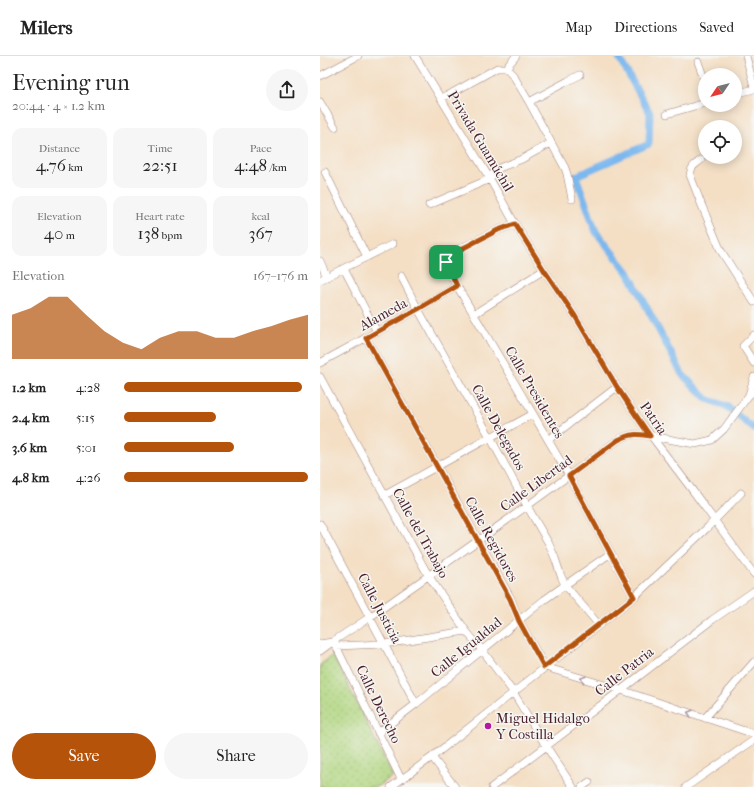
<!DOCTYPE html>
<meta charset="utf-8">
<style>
body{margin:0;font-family:"IM FELL French Canon",serif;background:#f6f6f6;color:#222;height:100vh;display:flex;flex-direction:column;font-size:15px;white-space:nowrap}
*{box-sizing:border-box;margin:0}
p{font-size:13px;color:#767676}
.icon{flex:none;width:22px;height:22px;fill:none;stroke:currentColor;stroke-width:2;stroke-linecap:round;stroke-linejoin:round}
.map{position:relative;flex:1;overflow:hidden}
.drawer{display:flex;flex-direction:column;background:#fff;width:320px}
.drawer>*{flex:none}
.needle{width:26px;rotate:235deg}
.fabs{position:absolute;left:378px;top:12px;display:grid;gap:8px}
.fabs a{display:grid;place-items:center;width:44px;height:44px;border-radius:50%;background:#fff;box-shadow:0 2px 10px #0003;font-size:20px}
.pin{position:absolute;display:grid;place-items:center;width:34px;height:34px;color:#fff;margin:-17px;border-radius:8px;box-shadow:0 2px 6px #0006}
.round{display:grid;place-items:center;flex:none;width:42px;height:42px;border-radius:21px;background:#f6f6f6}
.head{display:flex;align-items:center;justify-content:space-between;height:68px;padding:0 12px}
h1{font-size:22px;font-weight:600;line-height:30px}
.figures{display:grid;grid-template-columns:repeat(3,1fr);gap:6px;height:68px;padding:4px 12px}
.figures div{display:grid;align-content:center;border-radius:10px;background:#f6f6f6;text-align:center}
.figures b{font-size:17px;font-weight:600}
.figures small{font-size:11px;font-weight:400}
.figures p{font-size:11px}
.chart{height:112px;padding:8px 12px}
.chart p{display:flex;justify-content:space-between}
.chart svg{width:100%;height:72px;margin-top:4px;fill:#b45309;opacity:.7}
.button{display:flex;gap:8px;margin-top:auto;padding:8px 12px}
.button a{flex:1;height:46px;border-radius:24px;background:#b45309;color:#fff;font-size:16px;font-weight:600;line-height:46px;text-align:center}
.button a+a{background:#f6f6f6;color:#222}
ul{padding:0 12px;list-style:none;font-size:13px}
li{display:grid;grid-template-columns:64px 48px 1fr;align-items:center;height:30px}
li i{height:10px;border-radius:5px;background:#b45309}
header{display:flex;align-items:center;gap:24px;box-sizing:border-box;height:56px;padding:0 20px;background:#fff;border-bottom:1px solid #e0e0e0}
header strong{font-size:19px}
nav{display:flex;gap:22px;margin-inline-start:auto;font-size:14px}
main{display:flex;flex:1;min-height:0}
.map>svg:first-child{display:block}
.grass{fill:url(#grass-dots);stroke:#7e7a56}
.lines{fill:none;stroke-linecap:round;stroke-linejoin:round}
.canal{stroke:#7cb8ee;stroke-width:7}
.minor-casing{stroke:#9f7f78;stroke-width:8}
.minor{stroke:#fff;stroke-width:7}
.oneway{stroke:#ae9aa0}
.route-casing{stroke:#fff;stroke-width:8}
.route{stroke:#b45309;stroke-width:5}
.poi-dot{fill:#b5179e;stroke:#f6f6f2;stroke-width:1.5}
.labels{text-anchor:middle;stroke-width:3;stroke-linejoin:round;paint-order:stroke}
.street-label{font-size:14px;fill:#4a1f2b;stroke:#f6f6f2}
.poi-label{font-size:14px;fill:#4a1f2b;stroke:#f6f6f2;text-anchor:start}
</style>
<header>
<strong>Milers</strong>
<nav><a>Map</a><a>Directions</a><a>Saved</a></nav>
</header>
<main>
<section class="drawer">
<div class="head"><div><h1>Evening run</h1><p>20:44 · 4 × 1.2 km</p></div><a class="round"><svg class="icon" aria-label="share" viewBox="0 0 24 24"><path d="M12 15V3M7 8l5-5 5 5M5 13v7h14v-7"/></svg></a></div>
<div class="figures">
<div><p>Distance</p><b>4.76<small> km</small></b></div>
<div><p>Time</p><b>22:51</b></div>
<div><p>Pace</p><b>4:48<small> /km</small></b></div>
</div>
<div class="figures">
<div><p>Elevation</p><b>40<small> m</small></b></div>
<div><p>Heart rate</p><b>138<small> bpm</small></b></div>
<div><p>kcal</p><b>367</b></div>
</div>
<div class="chart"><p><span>Elevation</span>167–176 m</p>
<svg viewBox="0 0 160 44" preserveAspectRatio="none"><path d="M0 44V17L10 13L20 6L30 6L40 17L50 27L60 34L70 38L80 31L90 27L100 27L110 31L120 31L130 27L140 24L150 20L160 17V44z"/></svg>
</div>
<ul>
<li><b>1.2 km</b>4:28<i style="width:97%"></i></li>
<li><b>2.4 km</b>5:15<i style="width:50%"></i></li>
<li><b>3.6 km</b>5:01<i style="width:60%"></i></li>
<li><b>4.8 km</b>4:26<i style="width:100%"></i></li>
</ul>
<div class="button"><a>Save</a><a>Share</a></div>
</section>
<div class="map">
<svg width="434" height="731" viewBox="0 0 434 731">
<defs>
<pattern id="grass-dots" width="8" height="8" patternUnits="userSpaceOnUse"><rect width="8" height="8" fill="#b1d680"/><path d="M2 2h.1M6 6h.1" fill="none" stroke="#9ab76f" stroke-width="1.8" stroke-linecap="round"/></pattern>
</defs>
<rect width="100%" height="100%" fill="#f6f6f2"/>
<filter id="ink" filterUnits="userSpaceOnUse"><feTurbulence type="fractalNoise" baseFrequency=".025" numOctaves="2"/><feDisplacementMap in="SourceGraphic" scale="8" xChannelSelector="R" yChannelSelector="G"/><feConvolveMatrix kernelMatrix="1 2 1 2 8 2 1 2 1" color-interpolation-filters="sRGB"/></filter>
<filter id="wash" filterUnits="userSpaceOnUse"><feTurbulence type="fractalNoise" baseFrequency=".012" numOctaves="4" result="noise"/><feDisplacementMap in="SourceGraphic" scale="16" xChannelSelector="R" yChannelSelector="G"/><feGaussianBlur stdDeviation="0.9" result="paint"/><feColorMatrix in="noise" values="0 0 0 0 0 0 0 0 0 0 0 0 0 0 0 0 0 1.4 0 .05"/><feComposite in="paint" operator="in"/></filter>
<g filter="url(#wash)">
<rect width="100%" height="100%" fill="#f4dfc5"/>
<path class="grass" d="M13,599L73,720L56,731H0V609Z"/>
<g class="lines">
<path class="canal" d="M298,0L330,57L329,88L256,120L276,176L308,216L362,318L387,343L406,350L434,373"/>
</g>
</g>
<g filter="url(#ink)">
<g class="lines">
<g class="minor-casing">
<path id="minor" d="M95,0L170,123L195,168L178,174L131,197C129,199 128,199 127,202C124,208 134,224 137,230L213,358L249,420L314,541
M426,0L434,31
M378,6L385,25
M186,12L196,0
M0,20L38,0
M415,38L434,33
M121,42L132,37L177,12H186L193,19L209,46L245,112L247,118L252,143
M0,46L15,71
M209,46L248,25L260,19
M347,58L385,47
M381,104C375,109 371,110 370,119L382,150L401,195L434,246
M5,116L47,201
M109,149L170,123L174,116L179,112L202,103L231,87
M195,168L224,214L255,260L297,331L319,364L370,431L434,518
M0,205L7,221
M24,213L57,276
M0,224L73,188
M154,258L224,214
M434,279L423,290L434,307
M46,282L191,543L199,565L225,611L301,634L434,678
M0,307L98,253L137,230
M0,321L108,519L146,575L163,595L193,636L226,690L253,731
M429,339L434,321
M228,384L297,331
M65,439L213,358
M0,468L96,648
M279,569L245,529L291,497
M12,586L16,590L81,723
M0,588L12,586L50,561L207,450L298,384C306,380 311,378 320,378L375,388L392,384L404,373L429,339L434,336
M16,590L64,588L146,575
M0,595L11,587
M385,662L434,606
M58,677L96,648L224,544L245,529L241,520L235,502L229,488L207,450L170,381L98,253L81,220
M112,701L135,731
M71,731L112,701L314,541L388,471L421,437
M172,731L301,634L392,564L434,535
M262,731L269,726
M366,731L434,684"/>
</g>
<use href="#minor" class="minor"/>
</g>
<defs><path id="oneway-chevron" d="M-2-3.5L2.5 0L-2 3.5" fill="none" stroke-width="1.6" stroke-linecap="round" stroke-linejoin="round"/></defs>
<g class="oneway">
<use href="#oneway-chevron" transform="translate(263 623) rotate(-163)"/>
<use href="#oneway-chevron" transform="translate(370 657) rotate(-162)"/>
</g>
</g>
<g class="lines" filter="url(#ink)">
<g class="route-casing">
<path id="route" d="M195,168L224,214L255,260L297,331L319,364L330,380C317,378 311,377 298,384L249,420L314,541L224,611L199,565L190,543L46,282L98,253L137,230L126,206V202L128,200L178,174Z"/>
</g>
<use href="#route" class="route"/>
</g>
<circle class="poi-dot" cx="168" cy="670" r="4"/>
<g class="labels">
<g class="street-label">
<text transform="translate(161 85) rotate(59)" y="5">Privada Guamúchil</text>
<text transform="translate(63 258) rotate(-29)" y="5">Alameda</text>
<text transform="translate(215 336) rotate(60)" y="5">Calle Presidentes</text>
<text transform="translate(334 362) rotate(55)" y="5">Patria</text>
<text transform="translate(179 371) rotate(61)" y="5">Calle Delegados</text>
<text transform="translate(216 427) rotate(-36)" y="5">Calle Libertad</text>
<text transform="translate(101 477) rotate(61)" y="5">Calle del Trabajo</text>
<text transform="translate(172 483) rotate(61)" y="5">Calle Regidores</text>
<text transform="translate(60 552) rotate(62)" y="5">Calle Justicia</text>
<text transform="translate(146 591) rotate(-39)" y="5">Calle Igualdad</text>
<text transform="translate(304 615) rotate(-38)" y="5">Calle Patria</text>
<text transform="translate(59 648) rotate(64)" y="5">Calle Derecho</text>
</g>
<g class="poi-label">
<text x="176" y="667">Miguel Hidalgo<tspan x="176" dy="16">Y Costilla</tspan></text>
</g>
</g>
</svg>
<div class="fabs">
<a><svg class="needle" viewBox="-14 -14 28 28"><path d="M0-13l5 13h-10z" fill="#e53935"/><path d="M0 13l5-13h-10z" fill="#767676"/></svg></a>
<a><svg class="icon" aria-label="locate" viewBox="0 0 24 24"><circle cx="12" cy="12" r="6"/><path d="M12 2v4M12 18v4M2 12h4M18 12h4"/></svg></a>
</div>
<div class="pin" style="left:126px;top:206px;background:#1e9e55"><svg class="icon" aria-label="arrive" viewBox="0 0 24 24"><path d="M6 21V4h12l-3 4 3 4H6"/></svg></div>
</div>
</main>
